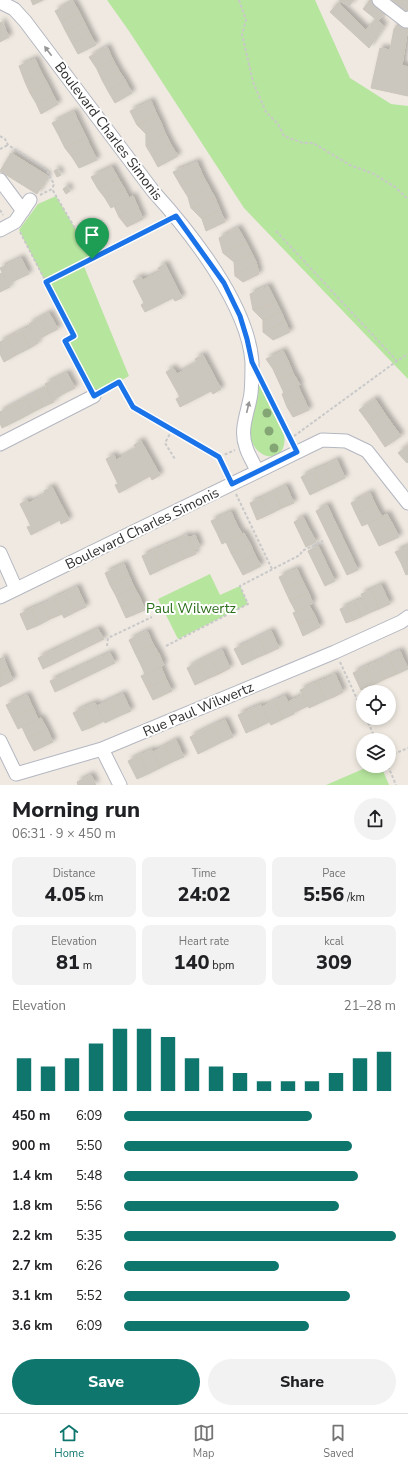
<!DOCTYPE html>
<meta charset="utf-8">
<style>
body{margin:0;font-family:"Nunito Sans",sans-serif;background:#f2f2f2;color:#202124;height:100vh;display:flex;flex-direction:column;font-size:15px;white-space:nowrap}
*{box-sizing:border-box;margin:0}
p{font-size:13px;color:#757577}
.icon{flex:none;width:22px;height:22px;fill:none;stroke:currentColor;stroke-width:2;stroke-linecap:round;stroke-linejoin:round}
.map{position:relative;height:785px;overflow:hidden}
.sheet{display:flex;flex-direction:column;background:#fff;flex:1}
.sheet>*{flex:none}
.controls{position:absolute;left:356px;top:685px;display:grid;gap:8px}
.controls a{display:grid;place-items:center;width:40px;height:40px;border-radius:50%;background:#fff;box-shadow:0 2px 6px #0003;font-size:20px}
.pin{position:absolute;display:grid;place-items:center;width:34px;height:34px;color:#fff;margin:-41px -17px;border-radius:50% 50% 50% 0;rotate:-45deg;box-shadow:0 0 4px #0007}
.pin .icon{rotate:45deg}
.round{display:grid;place-items:center;flex:none;width:42px;height:42px;border-radius:21px;background:#f2f2f2}
.head{display:flex;align-items:center;justify-content:space-between;height:68px;padding:0 12px}
h1{font-size:22px;font-weight:800;line-height:30px}
.stats{display:grid;grid-template-columns:repeat(3,1fr);gap:6px;height:68px;padding:4px 12px}
.stats div{display:grid;align-content:center;border-radius:8px;background:#f2f2f2;text-align:center}
.stats b{font-size:20px;font-weight:800}
.stats small{font-size:11px;font-weight:400}
.stats p{font-size:11px}
.chart{height:112px;padding:8px 12px}
.chart p{display:flex;justify-content:space-between}
.chart svg{width:100%;height:72px;margin-top:4px;stroke:#0f766e;stroke-width:6}
.cta{display:flex;gap:8px;margin-top:auto;padding:8px 12px}
.cta a{flex:1;height:46px;border-radius:24px;background:#0f766e;color:#fff;font-size:16px;font-weight:800;line-height:46px;text-align:center}
.cta a+a{background:#f2f2f2;color:#202124}
ul{padding:0 12px;list-style:none;font-size:13px}
li{display:grid;grid-template-columns:64px 48px 1fr;align-items:center;height:30px}
li i{height:10px;border-radius:5px;background:#0f766e}
.tabs{display:flex;justify-content:space-around;align-items:center;height:56px;border-top:1px solid #e0e0e0;background:#fff;font-size:11px;color:#757577}
.tabs a{display:grid;justify-items:center;gap:2px}
.tabs .active{color:#0f766e}
.map>svg:first-child{display:block}
.green{fill:#b6e59e}
.building{fill:#cbc7bf;stroke:#cbc5ba;filter:url(#shadow)}
.lines{fill:none;stroke-linecap:round;stroke-linejoin:round}
.minor-casing{stroke:#b4b7c1;stroke-width:15}
.path{stroke:#c9c9c9;stroke-width:2;stroke-dasharray:3 2;stroke-linecap:butt}
.minor{stroke:#fff;stroke-width:13}
.tree{fill:#84a574}
.oneway{fill:#969696}
.route-casing{stroke:#fff;stroke-width:8}
.route{stroke:#1a73e8;stroke-width:5}
.labels{text-anchor:middle;stroke-width:4;stroke-linejoin:round;paint-order:stroke}
.street-label{font-size:14px;fill:#2e2e2e;stroke:#fff}
.park-label{font-size:14px;fill:#2c6e1b;stroke:#fff}
</style>
<div class="map">
<svg width="408" height="785" viewBox="0 0 408 785">
<defs>
<filter id="shadow"><feDropShadow dx="3.5" dy="-3.5" stdDeviation="2" flood-color="#0004"/></filter>
</defs>
<rect width="100%" height="100%" fill="#efe9e1"/>
<path class="green" d="M107,0H315L350,78L391,104L408,106V379L244,208L129,31Z
M56,196L93,259L83,264L129,376L94,396L65,341L73,336L19,230L38,204Z
M257,380L284,435C289,464 253,464 249,431Z
M210,574L220,595L240,586L248,604L178,639L158,599Z
M370,766H381L389,785H326Z"/>
<path class="building" d="M31,0H43L33,5Z
M339,0H354L349,6Z
M370,0H376L388,9L378,21L363,9Z
M393,0H408V12L406,14L392,2Z
M73,1L79,12L61,22L55,11Z
M338,3L366,30L376,19L384,26L369,48L330,12Z
M79,12L84,22L66,32L61,22Z
M400,21L408,27L402,65L408,67V96L371,88L380,48L390,50L394,29Z
M2,22L9,37L0,42V23Z
M84,22L90,34L72,43L66,32Z
M90,34L96,45L78,54L72,43Z
M107,47L113,60L97,69L89,57Z
M35,59L41,72L25,82L19,66Z
M113,60L119,71L102,80L97,69Z
M119,71L125,80L108,91L102,80Z
M41,72L47,83L30,93L25,82Z
M125,80L132,93L115,103L108,91Z
M47,83L53,95L36,103L30,93Z
M53,95L58,104L41,114L36,103Z
M151,101L157,115L137,125L130,111Z
M74,112L79,123L58,134L52,123Z
M157,115L161,123L146,134L137,125Z
M79,123L86,137L65,148L58,134Z
M161,123L165,133L146,146V134Z
M165,133L171,145L152,156L146,146Z
M86,137L91,148L72,157L65,148Z
M171,145L178,156L158,167L152,156Z
M91,148L97,160L79,168L72,157Z
M11,153L48,176L37,194L0,171Z
M197,162L203,176L181,186L173,172Z
M112,167L118,178L98,189L91,177Z
M57,169L61,175L57,177L54,171Z
M203,176L209,187L188,197L181,186Z
M118,178L124,188L105,198L98,189Z
M67,186L70,191L66,194L63,189Z
M209,187L215,198L191,208L188,197Z
M124,188L129,198L111,208L105,198Z
M133,196L137,205L119,217L114,206Z
M215,198L220,210L202,219L191,208Z
M137,205L143,219L127,227L119,217Z
M220,210L225,222L206,231L202,219Z
M88,225L90,230L85,232L83,228Z
M238,228L246,242L223,253L219,238Z
M246,242L252,254L234,262L223,253Z
M252,254L256,262L235,276L234,262Z
M21,258L29,274L18,279L11,263Z
M256,262L259,274L243,282L235,276Z
M11,263L18,279L8,284L0,268Z
M165,264L182,298L175,301L173,298L145,312L141,305L144,303L133,281L141,277L143,280L160,272L158,268Z
M2,273L10,287L0,292V274Z
M268,286L276,302L253,310L250,294Z
M276,302L281,312L263,320L253,310Z
M281,312L285,321L263,332V320Z
M49,313L58,329L48,334L40,318Z
M40,318L48,334L37,340L29,324Z
M285,321L290,332L273,340L263,332Z
M30,327L38,343L30,348L21,331Z
M21,331L30,348L16,355L8,338Z
M8,338L16,355L4,362L0,354V342Z
M283,351L288,361L273,369L266,359Z
M203,355L221,389L213,394L211,391L180,407L176,399L180,397L166,372L173,368L177,374L197,363L195,359Z
M288,361L293,373L278,380L273,369Z
M67,373L75,388L63,394L55,379Z
M293,373L300,385L284,393L278,380Z
M55,379L63,394L53,400L45,384Z
M298,386L303,397L287,407L282,394Z
M46,388L54,402L43,407L36,393Z
M36,393L43,407L33,412L26,398Z
M303,397L309,410L293,417L287,407Z
M26,398L33,412L22,418L15,404Z
M375,399L383,411L368,422L359,410Z
M15,404L22,418L2,428L0,423V412Z
M383,411L392,424L377,435L368,422Z
M392,424L401,436L385,447L377,435Z
M141,441L160,475L152,480L150,476L119,493L115,485L118,484L106,459L114,455L116,460L136,449L134,445Z
M408,445V462L407,463L398,453Z
M337,460L345,478L333,484L325,466Z
M325,466L333,484L322,489L313,471Z
M313,471L322,489L310,495L301,477Z
M286,486L294,503L282,508L274,492Z
M52,487L69,520L61,524L60,520L31,535L27,527L31,526L20,504L27,500L29,503L46,494L44,491Z
M274,492L282,508L270,514L262,498Z
M370,493L375,504L356,514L351,503Z
M262,498L270,514L257,520L250,503Z
M375,504L382,517L362,526L356,514Z
M327,505L358,570L347,575L316,511Z
M231,512L236,523L217,533L211,521Z
M387,514L394,527L374,536L368,524Z
M303,517L316,542L306,547L294,522Z
M236,523L242,534L222,544L217,533Z
M394,527L399,537L379,546L374,536Z
M244,533L250,544L231,553L226,542Z
M187,535L196,554L184,559L176,541Z
M195,535L200,547L194,550L188,538Z
M176,541L184,559L173,564L164,546Z
M250,544L255,555L237,564L231,553Z
M164,546L173,564L162,569L153,551Z
M318,546L335,581L325,586L308,551Z
M408,546V560L401,563L395,552Z
M153,551L162,569L150,575L142,556Z
M255,555L261,566L243,575L237,564Z
M408,560V574L406,575L401,563Z
M124,564L129,576L110,585L105,573Z
M297,569L302,580L284,588L279,577Z
M129,576L134,587L116,596L110,585Z
M302,580L308,592L290,601L284,588Z
M381,585L390,604L379,609L371,590Z
M77,587L86,607L75,612L65,593Z
M134,587L140,598L121,607L116,596Z
M371,590L379,609L369,613L361,594Z
M308,592L313,603L296,612L290,601Z
M65,593L75,612L64,618L54,598Z
M54,598L62,614L50,619L43,604Z
M140,598L145,610L126,618L121,607Z
M363,599L369,613L361,617L355,602Z
M355,602L361,617L354,620L347,606Z
M43,604L50,619L39,625L31,609Z
M309,605L315,616L298,624L293,613Z
M347,606L354,620L346,623L340,609Z
M31,609L39,625L27,630L20,614Z
M315,616L320,627L303,636L298,624Z
M98,629L104,639L43,669L38,658Z
M147,631L153,644L135,653L129,640Z
M271,631L279,648L266,654L259,637Z
M259,637L266,654L254,659L247,643Z
M247,643L254,659L242,665L234,649Z
M153,644L159,654L140,663L135,653Z
M222,650L230,668L219,674L210,656Z
M400,651L408,669L397,674L388,656Z
M110,653L115,663L55,692L50,681Z
M159,654L164,665L145,674L140,663Z
M210,656L219,674L207,679L198,662Z
M388,656L397,674L385,679L377,662Z
M3,657L8,669L0,673V659Z
M198,662L207,679L195,685L187,668Z
M377,662L385,679L373,685L365,667Z
M161,667L166,679L147,688L141,676Z
M365,667L373,685L361,690L353,673Z
M8,669L13,680L0,687V673Z
M335,674L343,692L334,697L326,679Z
M166,679L172,691L153,700L147,688Z
M326,679L334,697L326,700L318,682Z
M318,682L326,700L309,708L300,690Z
M123,694L131,711L117,717L110,700Z
M27,695L33,708L12,717L6,705Z
M303,695L308,706L293,713L288,702Z
M285,696L294,714L283,719L274,701Z
M110,700L117,717L105,723L97,706Z
M274,701L283,719L271,725L262,707Z
M95,703L104,721L92,727L83,708Z
M261,705L269,722L259,727L251,709Z
M33,708L38,719L18,729L12,717Z
M83,708L92,727L82,731L73,713Z
M251,709L259,727L246,733L238,715Z
M41,718L47,729L27,738L22,727Z
M225,720L233,737L222,742L214,725Z
M214,725L222,742L210,748L202,731Z
M47,729L53,742L34,751L27,738Z
M202,731L210,748L198,754L190,737Z
M176,740L184,757L172,762L165,746Z
M165,746L172,762L160,768L153,752Z
M152,750L160,768L148,774L140,755Z
M140,755L148,774L137,779L128,761Z
M91,775L96,785H78L77,782Z"/>
<g class="lines">
<g class="minor-casing">
<path id="minor" d="M379,0L406,21L408,18
M0,2L14,9L25,21L153,191C191,233 248,305 252,362C252,372 252,383 251,393C249,410 239,429 246,447C248,455 254,463 257,471
M0,180L23,211
M0,230L15,222L30,200
M0,444L94,396
M0,553L16,589
M0,597L322,440L346,441L367,451L408,503
M0,741L16,774L102,749L335,652L401,622L408,617
M102,749L120,785"/>
</g>
<path class="path" d="M239,0L246,20L242,34L253,82L266,112L278,124L284,136L303,143H313L350,165L374,174L395,187L408,199
M0,136L5,139L8,145L46,169L54,184L52,189
M0,149L8,145
M40,195L52,189L93,259
M0,210L3,215
M276,231L397,361
M20,232L74,336L65,341L88,386
M46,282L165,223
M264,386L290,439
M103,391L119,382L133,407L219,457
M172,430L165,443L175,459
M290,439L397,361L408,354
M227,474L219,457L235,450
M236,494L272,569
M107,646L108,638L152,617
M166,646L248,604L240,586L300,555L302,551L323,541
M340,662L363,712
M366,718L376,740
M389,756L408,748
M388,766L396,785"/>
<use href="#minor" class="minor"/>
</g>
<g class="tree">
<circle cx="267" cy="413" r="4.5"/>
<circle cx="269" cy="431" r="4.5"/>
<circle cx="274" cy="448" r="4.5"/>
</g>
<defs><path id="oneway-solid" d="M-6-.8H1V-3.2L6.5 0L1 3.2V.8H-6Z"/></defs>
<g class="oneway">
<use href="#oneway-solid" transform="translate(48 51) rotate(-127)"/>
<use href="#oneway-solid" transform="translate(248 407) rotate(-77)"/>
</g>
<g class="lines">
<g class="route-casing">
<path id="route" d="M176,216L224,283L240,316L247,339L252,362L297,452L232,484L219,457L133,407L119,382L94,396L65,341L74,336L46,282Z"/>
</g>
<use href="#route" class="route"/>
</g>
<g class="labels">
<g class="street-label">
<text transform="translate(109 131) rotate(53)" y="5">Boulevard Charles Simonis</text>
<text transform="translate(142 528) rotate(-26)" y="5">Boulevard Charles Simonis</text>
<text transform="translate(198 709) rotate(-23)" y="5">Rue Paul Wilwertz</text>
</g>
<g class="park-label">
<text x="191" y="613">Paul Wilwertz</text>
</g>
</g>
</svg>
<div class="controls">
<a><svg class="icon" aria-label="locate" viewBox="0 0 24 24"><circle cx="12" cy="12" r="6"/><path d="M12 2v4M12 18v4M2 12h4M18 12h4"/></svg></a>
<a><svg class="icon" aria-label="layers" viewBox="0 0 24 24"><path d="M12 4l9 5-9 5-9-5zM3 14l9 5 9-5"/></svg></a>
</div>
<div class="pin" style="left:92px;top:259px;background:#1e9e55"><svg class="icon" aria-label="arrive" viewBox="0 0 24 24"><path d="M6 21V4h12l-3 4 3 4H6"/></svg></div>
</div>
<section class="sheet">
<div class="head"><div><h1>Morning run</h1><p>06:31 · 9 × 450 m</p></div><a class="round"><svg class="icon" aria-label="share" viewBox="0 0 24 24"><path d="M12 15V3M7 8l5-5 5 5M5 13v7h14v-7"/></svg></a></div>
<div class="stats">
<div><p>Distance</p><b>4.05<small> km</small></b></div>
<div><p>Time</p><b>24:02</b></div>
<div><p>Pace</p><b>5:56<small> /km</small></b></div>
</div>
<div class="stats">
<div><p>Elevation</p><b>81<small> m</small></b></div>
<div><p>Heart rate</p><b>140<small> bpm</small></b></div>
<div><p>kcal</p><b>309</b></div>
</div>
<div class="chart"><p><span>Elevation</span>21–28 m</p>
<svg viewBox="0 0 160 44" preserveAspectRatio="none"><path d="M5 44V24M15 44V29M25 44V24M35 44V15M45 44V6M55 44V6M65 44V11M75 44V24M85 44V29M95 44V33M105 44V38M115 44V38M125 44V38M135 44V33M145 44V24M155 44V20"/></svg>
</div>
<ul>
<li><b>450 m</b>6:09<i style="width:69%"></i></li>
<li><b>900 m</b>5:50<i style="width:84%"></i></li>
<li><b>1.4 km</b>5:48<i style="width:86%"></i></li>
<li><b>1.8 km</b>5:56<i style="width:79%"></i></li>
<li><b>2.2 km</b>5:35<i style="width:100%"></i></li>
<li><b>2.7 km</b>6:26<i style="width:57%"></i></li>
<li><b>3.1 km</b>5:52<i style="width:83%"></i></li>
<li><b>3.6 km</b>6:09<i style="width:68%"></i></li>
</ul>
<div class="cta"><a>Save</a><a>Share</a></div>
</section>
<nav class="tabs">
<a class="active"><svg class="icon" aria-label="home" viewBox="0 0 24 24"><path d="M3 11l9-7 9 7M6 9v11h12V9"/></svg>Home</a>
<a><svg class="icon" aria-label="map" viewBox="0 0 24 24"><path d="M3 6l6-2 6 2 6-2v14l-6 2-6-2-6 2zM9 4v14M15 6v14"/></svg>Map</a>
<a><svg class="icon" aria-label="saved" viewBox="0 0 24 24"><path d="M7 4h10v16l-5-4-5 4z"/></svg>Saved</a>
</nav>
